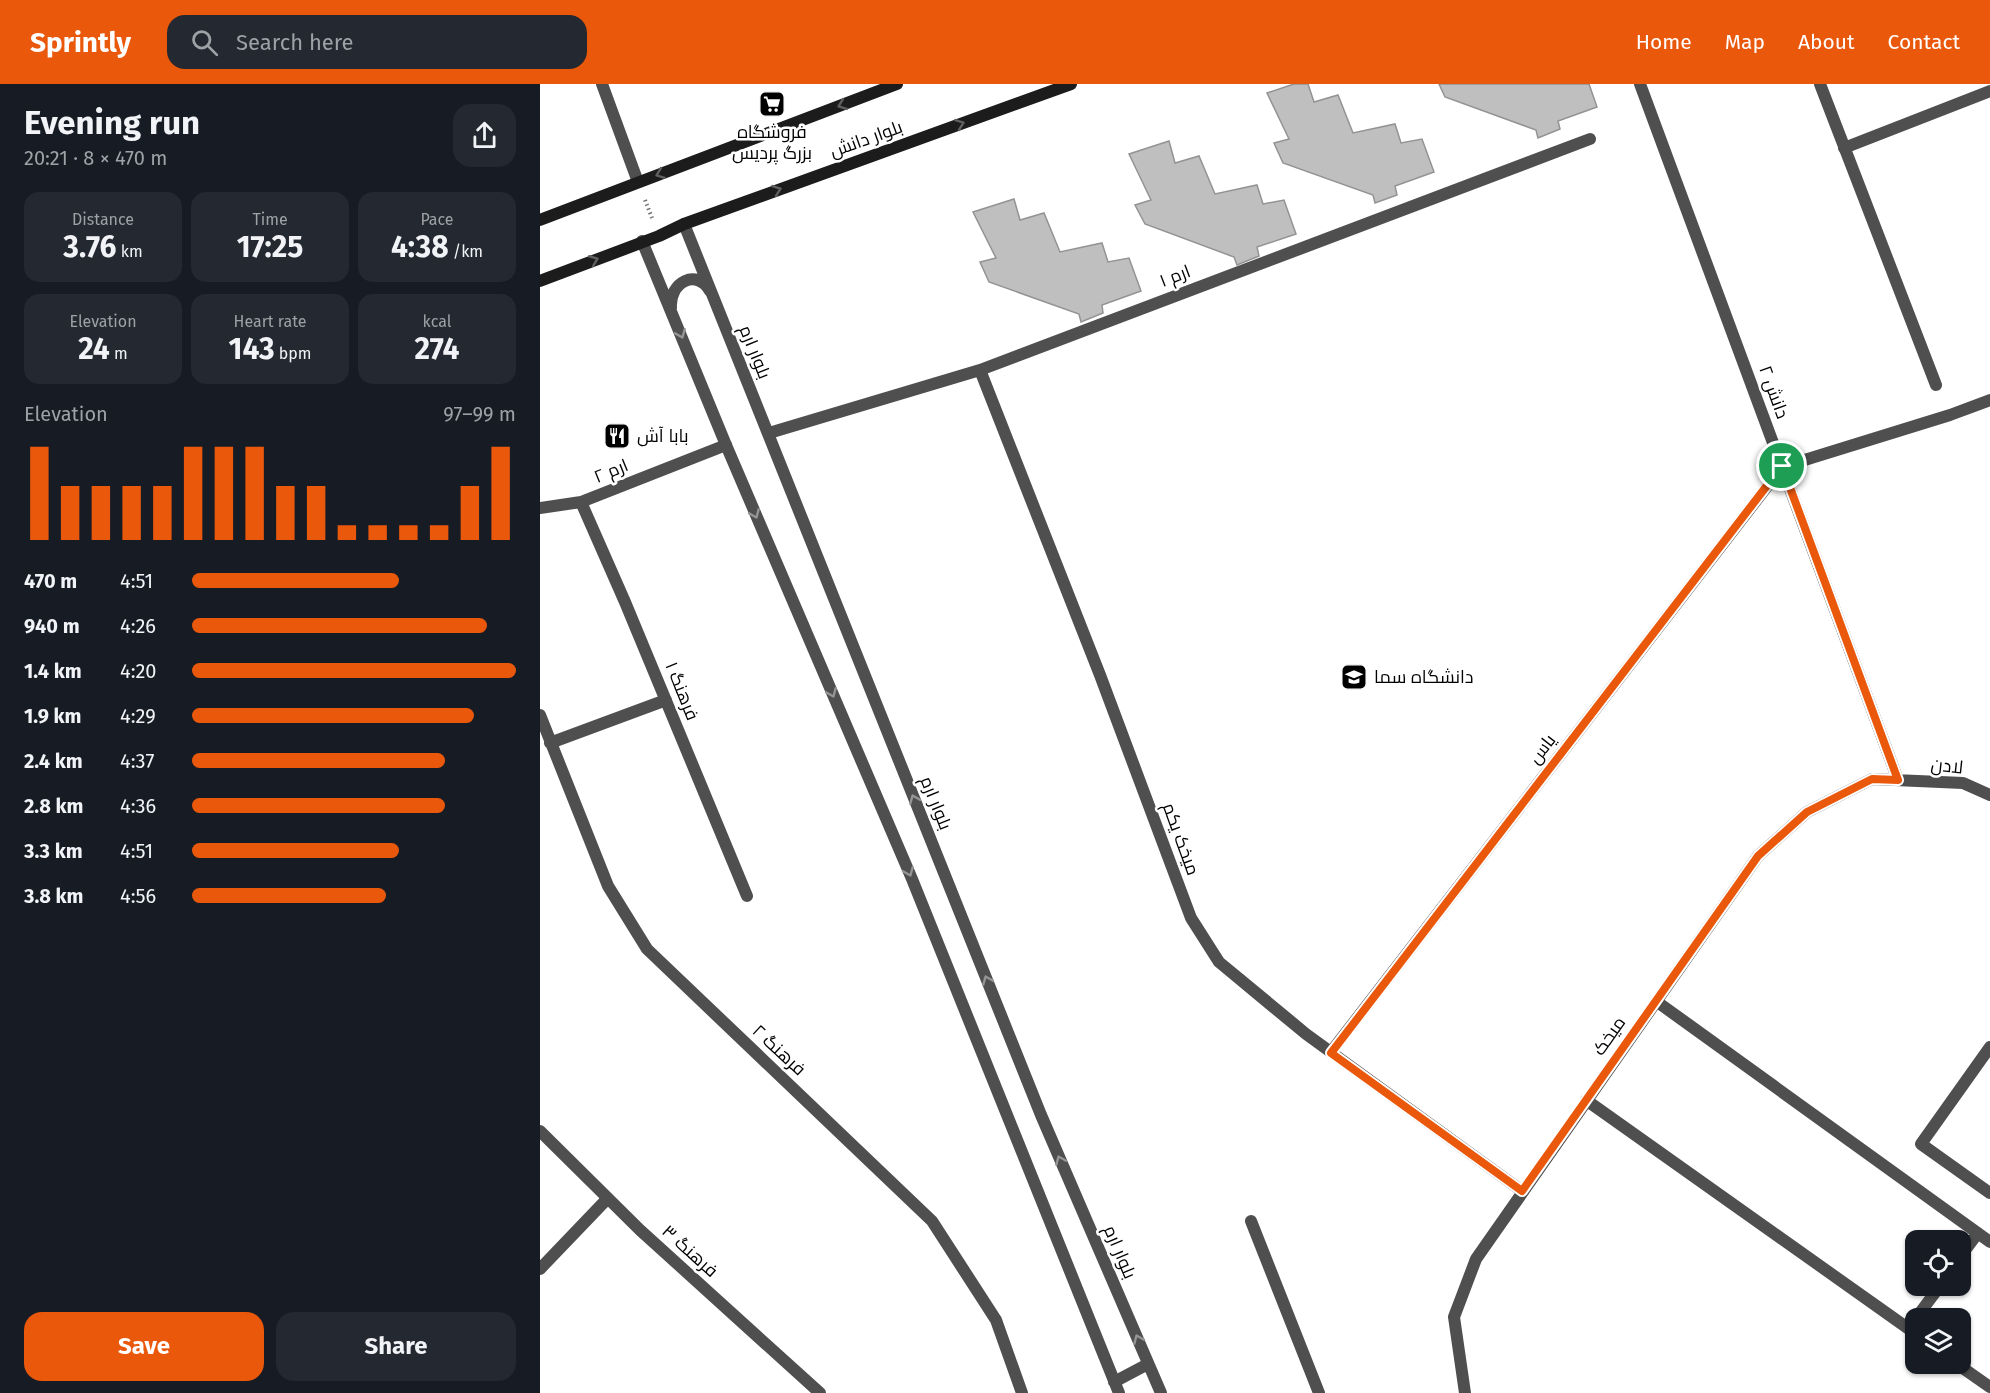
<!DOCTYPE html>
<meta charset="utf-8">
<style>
body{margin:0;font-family:"Fira Sans",Cairo,sans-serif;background:#242831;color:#f1f3f6;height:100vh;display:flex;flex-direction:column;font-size:22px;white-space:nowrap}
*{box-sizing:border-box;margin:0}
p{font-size:20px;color:#9ea1a6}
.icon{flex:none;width:33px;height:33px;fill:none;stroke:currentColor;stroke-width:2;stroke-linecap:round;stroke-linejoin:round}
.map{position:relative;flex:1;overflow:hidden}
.details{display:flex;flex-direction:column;background:#171b24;width:540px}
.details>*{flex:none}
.tools{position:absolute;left:1365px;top:1146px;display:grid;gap:12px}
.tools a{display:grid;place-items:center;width:66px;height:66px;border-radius:12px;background:#171b24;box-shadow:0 2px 4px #0004;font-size:30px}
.pin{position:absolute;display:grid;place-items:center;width:51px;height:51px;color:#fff;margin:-26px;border:3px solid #fff;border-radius:50%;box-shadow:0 2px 6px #0007}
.round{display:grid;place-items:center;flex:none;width:63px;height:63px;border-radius:18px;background:#242831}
.summary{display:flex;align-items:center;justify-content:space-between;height:102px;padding:0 24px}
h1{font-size:33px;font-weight:700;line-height:45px}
.stats{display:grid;grid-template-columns:repeat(3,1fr);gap:9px;height:102px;padding:6px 24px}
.stats div{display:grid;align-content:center;border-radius:15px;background:#242831;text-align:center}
.stats b{font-size:30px;font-weight:700}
.stats small{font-size:16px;font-weight:400}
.stats p{font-size:16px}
.chart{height:168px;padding:12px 24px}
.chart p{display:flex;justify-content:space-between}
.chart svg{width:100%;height:108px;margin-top:6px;stroke:#ea580c;stroke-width:6}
.action{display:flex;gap:12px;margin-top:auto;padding:12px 24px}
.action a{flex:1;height:69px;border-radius:18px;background:#ea580c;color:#fff;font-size:24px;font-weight:700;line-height:69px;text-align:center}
.action a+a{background:#242831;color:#f1f3f6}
ul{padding:0 24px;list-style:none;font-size:20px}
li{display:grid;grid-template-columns:96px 72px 1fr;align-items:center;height:45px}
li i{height:15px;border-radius:8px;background:#ea580c}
header{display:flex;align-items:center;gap:36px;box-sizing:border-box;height:84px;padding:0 30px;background:#ea580c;color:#fff}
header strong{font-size:28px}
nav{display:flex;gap:33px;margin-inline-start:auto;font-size:21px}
.search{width:420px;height:54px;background:#242831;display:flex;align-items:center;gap:15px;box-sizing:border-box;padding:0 21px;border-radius:18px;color:#9ea1a6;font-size:22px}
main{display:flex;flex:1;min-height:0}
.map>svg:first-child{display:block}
.building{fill:#bfbfbf;stroke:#939393;stroke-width:1.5}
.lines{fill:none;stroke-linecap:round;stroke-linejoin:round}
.path{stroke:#717171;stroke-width:4;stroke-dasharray:1.5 3;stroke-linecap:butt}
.minor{stroke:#4f4f4f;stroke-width:12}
.tertiary{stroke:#4f4f4f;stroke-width:12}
.secondary{stroke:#1c1c1c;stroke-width:12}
.oneway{stroke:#606060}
.oneway2{stroke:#959595}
.route-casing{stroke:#fff;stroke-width:12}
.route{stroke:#ea580c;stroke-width:8}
.labels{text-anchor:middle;stroke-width:5;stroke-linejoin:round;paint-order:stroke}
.poi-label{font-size:18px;fill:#000;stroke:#fff;text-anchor:start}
.street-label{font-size:18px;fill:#000;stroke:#fff}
</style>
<header>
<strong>Sprintly</strong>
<div class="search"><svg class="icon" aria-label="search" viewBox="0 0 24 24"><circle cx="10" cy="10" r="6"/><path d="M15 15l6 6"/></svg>Search here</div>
<nav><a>Home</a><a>Map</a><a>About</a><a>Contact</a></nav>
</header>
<main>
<section class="details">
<div class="summary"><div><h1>Evening run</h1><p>20:21 · 8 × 470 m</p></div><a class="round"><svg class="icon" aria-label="share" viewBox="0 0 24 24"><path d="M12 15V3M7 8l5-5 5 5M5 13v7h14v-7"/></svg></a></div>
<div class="stats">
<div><p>Distance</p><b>3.76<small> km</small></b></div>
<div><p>Time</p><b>17:25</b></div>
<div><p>Pace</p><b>4:38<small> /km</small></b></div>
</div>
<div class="stats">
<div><p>Elevation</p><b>24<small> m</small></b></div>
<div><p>Heart rate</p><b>143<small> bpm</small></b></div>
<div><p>kcal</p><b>274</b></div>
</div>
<div class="chart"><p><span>Elevation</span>97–99 m</p>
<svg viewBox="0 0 160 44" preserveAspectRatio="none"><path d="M5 44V6M15 44V22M25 44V22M35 44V22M45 44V22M55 44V6M65 44V6M75 44V6M85 44V22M95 44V22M105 44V38M115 44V38M125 44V38M135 44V38M145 44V22M155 44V6"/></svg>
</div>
<ul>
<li><b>470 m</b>4:51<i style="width:64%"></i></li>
<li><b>940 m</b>4:26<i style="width:91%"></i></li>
<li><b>1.4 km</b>4:20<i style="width:100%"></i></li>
<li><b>1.9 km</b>4:29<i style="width:87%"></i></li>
<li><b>2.4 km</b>4:37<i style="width:78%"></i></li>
<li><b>2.8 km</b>4:36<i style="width:78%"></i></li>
<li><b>3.3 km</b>4:51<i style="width:64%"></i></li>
<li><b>3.8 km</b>4:56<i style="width:60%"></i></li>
</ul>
<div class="action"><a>Save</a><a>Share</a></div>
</section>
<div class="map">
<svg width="1450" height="1309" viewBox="0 0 1450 1309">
<rect width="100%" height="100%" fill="#fff"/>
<path class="building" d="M754,0H768L774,18L798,11L813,49L855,40L861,59L882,55L894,88L855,102L857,111L835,119L833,111L743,79L734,59L749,55L727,9Z
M899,0H1049L1057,23L1018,37L1020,45L998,54L996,46L905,13Z
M629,57L635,79L659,72L675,110L717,101L723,120L744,116L756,150L717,163L719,172L697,181L694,173L605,140L595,121L611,116L589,70Z
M474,115L480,136L504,129L520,168L562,159L568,178L589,174L601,207L562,221L563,229L541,238L539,230L449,198L440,178L456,174L433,128Z"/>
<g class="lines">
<path class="path" d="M105,116L112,134"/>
<path class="minor" d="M1100,0L1358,696
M1280,0L1396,301
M1304,64L1450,7
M440,286L560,591L651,834L679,878L766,950L982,1107
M229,349L440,286L1050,55
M41,418L85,518L207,812
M0,424L41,418L186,361
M0,631L68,802L107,865L392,1137L456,1236L482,1309
M10,659L126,616
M1116,917L1450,1158
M1450,963L1381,1060L1450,1109
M791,968L1242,383L1410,331L1450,316
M1046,1016L1376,1250
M0,1047L100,1146L280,1309
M711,1137L779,1309
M1420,1173L1438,1149
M0,1185L68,1114
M1376,1234L1400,1202
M1417,1280L1450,1303
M925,1309L914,1233L936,1175L1218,772L1267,728L1332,695L1423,699L1450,711"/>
<path class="tertiary" d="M62,0L98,98
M144,140L501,1031L621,1309
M102,157L186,361L372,795L579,1309
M131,224C129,198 157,184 170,207
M574,1298L608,1280"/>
<path class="secondary" d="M0,136L357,0
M0,197L119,152L144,140L531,0"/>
</g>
<defs><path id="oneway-chevron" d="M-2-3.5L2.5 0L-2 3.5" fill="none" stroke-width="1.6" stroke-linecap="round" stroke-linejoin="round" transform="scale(1.5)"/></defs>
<g class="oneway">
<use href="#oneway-chevron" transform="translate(302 21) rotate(159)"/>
<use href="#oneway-chevron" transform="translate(420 40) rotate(-20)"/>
<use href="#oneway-chevron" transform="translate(120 90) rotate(159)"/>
<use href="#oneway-chevron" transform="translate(237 106) rotate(-20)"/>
<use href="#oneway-chevron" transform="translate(54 176) rotate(-22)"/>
</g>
<g class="oneway2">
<use href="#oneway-chevron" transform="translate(141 250) rotate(68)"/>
<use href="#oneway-chevron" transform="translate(215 430) rotate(67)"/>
<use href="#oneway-chevron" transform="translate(292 609) rotate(67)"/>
<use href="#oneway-chevron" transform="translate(374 715) rotate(-112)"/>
<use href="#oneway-chevron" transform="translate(369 788) rotate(67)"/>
<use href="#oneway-chevron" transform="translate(447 896) rotate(-112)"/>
<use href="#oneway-chevron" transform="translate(520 1076) rotate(-113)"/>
<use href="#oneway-chevron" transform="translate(598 1255) rotate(-113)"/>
</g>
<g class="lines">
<g class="route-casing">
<path id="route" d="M1242,382L1358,696L1332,695L1267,728L1218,772L982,1107L791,969Z"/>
</g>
<use href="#route" class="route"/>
</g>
<defs>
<g id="supermarket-square" transform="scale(1.35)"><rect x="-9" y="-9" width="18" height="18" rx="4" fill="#000" stroke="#fff"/><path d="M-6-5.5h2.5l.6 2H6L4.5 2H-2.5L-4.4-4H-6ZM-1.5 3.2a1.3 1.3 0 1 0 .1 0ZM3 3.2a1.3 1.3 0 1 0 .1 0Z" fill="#fff"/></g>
<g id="restaurant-square" transform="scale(1.35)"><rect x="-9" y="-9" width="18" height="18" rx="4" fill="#000" stroke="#fff"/><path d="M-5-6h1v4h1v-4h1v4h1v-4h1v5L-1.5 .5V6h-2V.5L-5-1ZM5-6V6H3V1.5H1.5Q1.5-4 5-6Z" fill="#fff"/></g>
<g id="university-square" transform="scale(1.35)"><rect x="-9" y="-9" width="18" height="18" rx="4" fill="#000" stroke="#fff"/><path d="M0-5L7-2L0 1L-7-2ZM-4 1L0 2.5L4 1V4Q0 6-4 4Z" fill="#fff"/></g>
</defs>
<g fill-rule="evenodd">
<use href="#supermarket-square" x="232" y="20"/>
<use href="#restaurant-square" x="77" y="352"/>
<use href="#university-square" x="814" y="593"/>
</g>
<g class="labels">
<g class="poi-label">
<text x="232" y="54" text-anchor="middle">فروشگاه<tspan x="232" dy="21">بزرگ پردیس</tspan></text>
<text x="97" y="358">بابا آش</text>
<text x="834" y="599">دانشگاه سما</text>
</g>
<g class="street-label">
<text transform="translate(326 55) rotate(-20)" y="6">بلوار دانش</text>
<text transform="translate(635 192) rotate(-21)" y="6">ارم ۱</text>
<text transform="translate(215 268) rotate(68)" y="6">بلوار ارم</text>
<text transform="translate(1234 308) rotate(70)" y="6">دانش ۲</text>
<text transform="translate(71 387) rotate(-22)" y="6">ارم ۲</text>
<text transform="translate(142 607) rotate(68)" y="6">فرهنگ ۱</text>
<text transform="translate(1002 665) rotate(-52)" y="6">یاس</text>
<text transform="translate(1407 682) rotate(6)" y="6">لادن</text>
<text transform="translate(396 719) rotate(68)" y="6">بلوار ارم</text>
<text transform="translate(641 755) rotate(70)" y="6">میخک یکم</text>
<text transform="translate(1069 952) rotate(-55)" y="6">میخک</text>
<text transform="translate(239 966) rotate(43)" y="6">فرهنگ ۲</text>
<text transform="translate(150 1167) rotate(42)" y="6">فرهنگ ۳</text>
<text transform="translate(580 1168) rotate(67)" y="6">بلوار ارم</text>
</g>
</g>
</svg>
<div class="tools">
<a><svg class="icon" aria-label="locate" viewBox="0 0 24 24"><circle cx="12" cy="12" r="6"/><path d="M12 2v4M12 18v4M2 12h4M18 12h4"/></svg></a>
<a><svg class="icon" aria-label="layers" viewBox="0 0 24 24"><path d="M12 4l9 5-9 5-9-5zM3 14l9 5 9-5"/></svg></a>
</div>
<div class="pin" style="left:1242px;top:382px;background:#1e9e55"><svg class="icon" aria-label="arrive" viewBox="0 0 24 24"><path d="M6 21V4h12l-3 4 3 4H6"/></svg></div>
</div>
</main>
